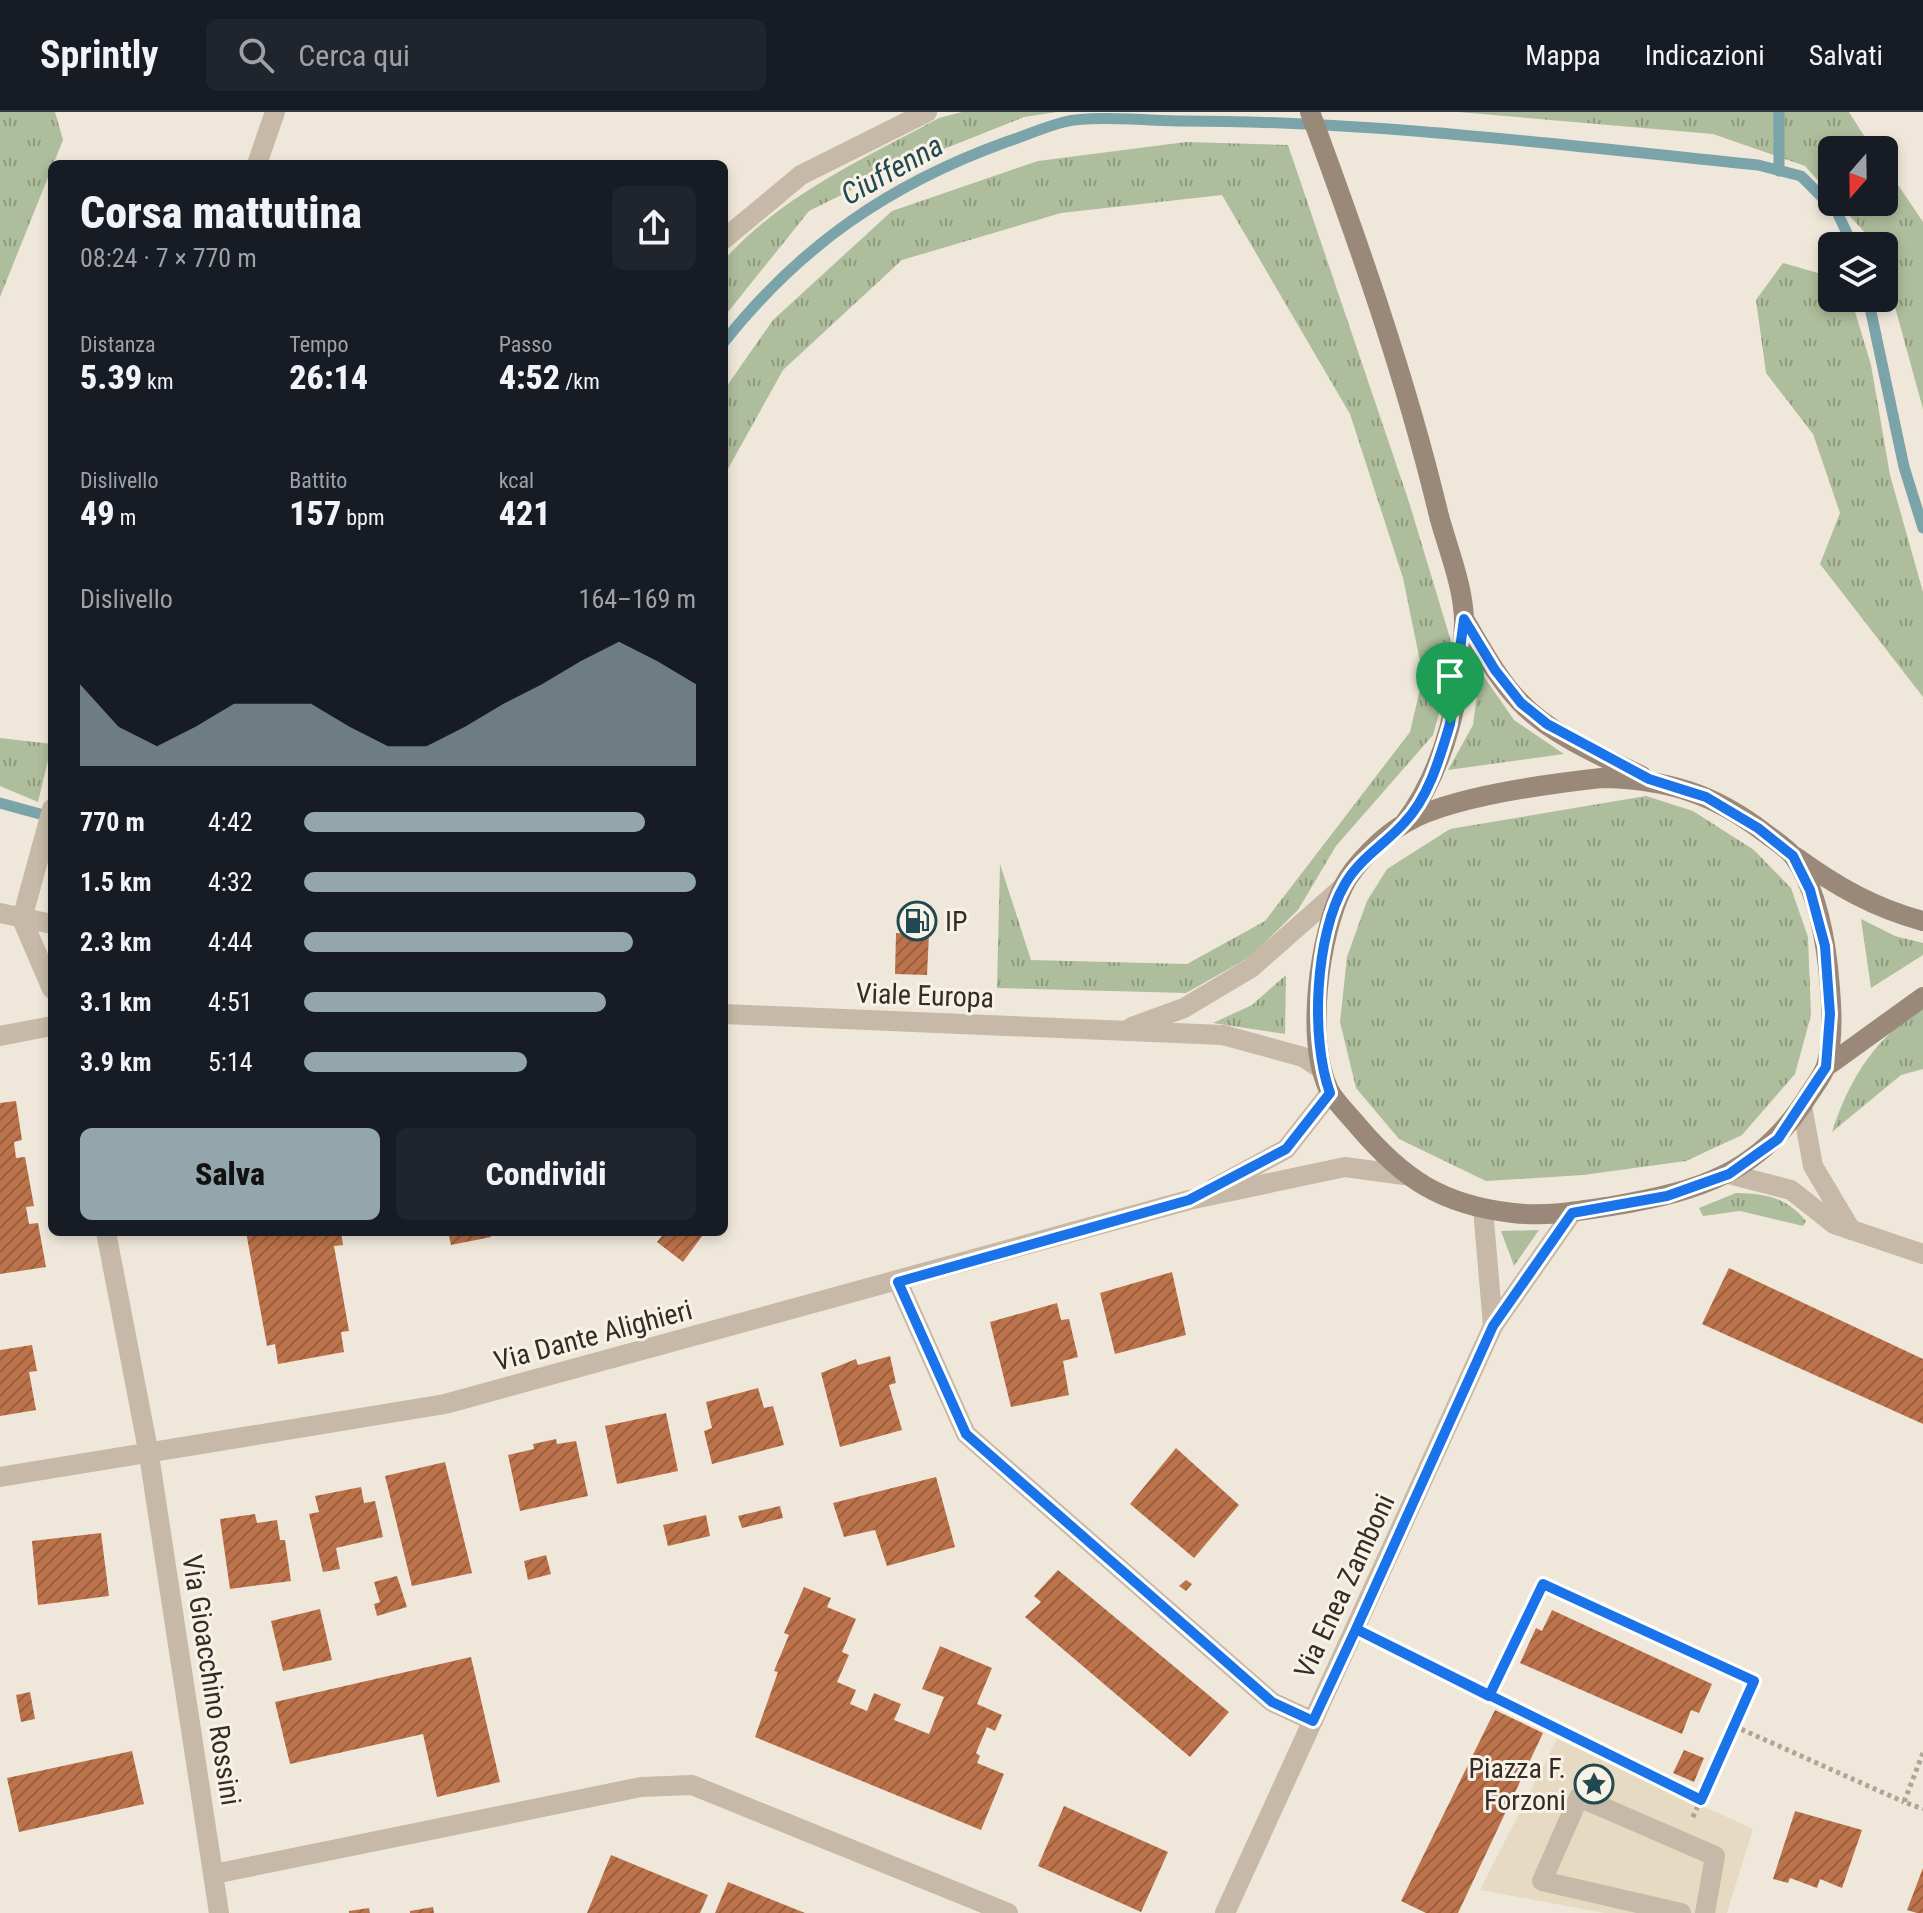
<!DOCTYPE html>
<html lang="it">
<meta charset="utf-8">
<style>
body{margin:0;font-family:"Roboto Condensed",sans-serif;background:#20242c;color:#f1f3f6;height:100vh;display:flex;flex-direction:column;font-size:30px;white-space:nowrap}
*{box-sizing:border-box;margin:0}
p{font-size:26px;color:#9ea1a6}
.icon{flex:none;width:44px;height:44px;fill:none;stroke:currentColor;stroke-width:2;stroke-linecap:round;stroke-linejoin:round}
.map{position:relative;flex:1;overflow:hidden}
.side{position:absolute;left:48px;top:48px;width:680px;height:1076px;display:flex;flex-direction:column;background:#171b24;border-radius:12px;box-shadow:0 4px 12px #0003}
.side>*{flex:none}
.needle{width:52px;rotate:200deg}
.controls{position:absolute;left:1818px;top:24px;display:grid;gap:16px}
.controls a{display:grid;place-items:center;width:80px;height:80px;border-radius:12px;background:#171b24;box-shadow:0 4px 12px #0003;font-size:40px}
.pin{position:absolute;display:grid;place-items:center;width:68px;height:68px;color:#fff;margin:-82px -34px;border-radius:50% 50% 50% 0;rotate:-45deg;box-shadow:0 0 8px #0007}
.pin .icon{rotate:45deg}
.round{display:grid;place-items:center;flex:none;width:84px;height:84px;border-radius:12px;background:#20242c}
.headline{display:flex;align-items:center;justify-content:space-between;height:136px;padding:0 32px}
h1{font-size:44px;font-weight:800;line-height:60px}
.stats{display:grid;grid-template-columns:repeat(3,1fr);gap:12px;height:136px;padding:8px 32px}
.stats div{display:grid;align-content:center}
.stats b{font-size:34px;font-weight:800}
.stats small{font-size:22px;font-weight:400}
.stats p{font-size:22px}
.chart{height:224px;padding:16px 32px}
.chart p{display:flex;justify-content:space-between}
.chart svg{width:100%;height:144px;margin-top:8px;fill:#93a6ac;opacity:.7}
.primary-button{display:flex;gap:16px;margin-top:auto;padding:16px 32px}
.primary-button a{flex:1;height:92px;border-radius:12px;background:#93a6ac;color:#111;font-size:32px;font-weight:800;line-height:92px;text-align:center}
.primary-button a+a{background:#20242c;color:#f1f3f6}
ul{padding:0 32px;list-style:none;font-size:26px}
li{display:grid;grid-template-columns:128px 96px 1fr;align-items:center;height:60px}
li i{height:20px;border-radius:10px;background:#93a6ac}
header{display:flex;align-items:center;gap:48px;box-sizing:border-box;height:112px;padding:0 40px;background:#171b24;border-bottom:2px solid #363941}
header strong{font-size:38px}
nav{display:flex;gap:44px;margin-inline-start:auto;font-size:28px}
.search{width:560px;height:72px;background:#20242c;display:flex;align-items:center;gap:20px;box-sizing:border-box;padding:0 28px;border-radius:12px;color:#9ea1a6;font-size:30px}
.map>svg:first-child{display:block}
.grass{fill:url(#grass-tufts)}
.plaza{fill:#e6dac2}
.lines{fill:none;stroke-linecap:round;stroke-linejoin:round}
.stream{stroke:#7ba3aa;stroke-width:11}
.building{fill:url(#building-hatch)}
.path{stroke:#b2a392;stroke-width:5;stroke-dasharray:4 4;stroke-linecap:butt}
.minor{stroke:#c6b9a7;stroke-width:20}
.tertiary{stroke:#c6b9a7;stroke-width:20}
.secondary{stroke:#9a8879;stroke-width:20}
.route-casing{stroke:#fff;stroke-width:16}
.route{stroke:#1a73e8;stroke-width:10}
.labels{text-anchor:middle;stroke-width:6;stroke-linejoin:round;paint-order:stroke}
.poi-label{font-size:28px;fill:#332c27;stroke:#f7f1e6;text-anchor:start}
.street-label{font-size:28px;fill:#332c27;stroke:#f7f1e6}
.water-label{font-size:30px;font-style:italic;fill:#204951;stroke:#f7f1e6}
</style>
<header>
<strong>Sprintly</strong>
<div class="search"><svg class="icon" aria-label="search" viewBox="0 0 24 24"><circle cx="10" cy="10" r="6"/><path d="M15 15l6 6"/></svg>Cerca qui</div>
<nav><a>Mappa</a><a>Indicazioni</a><a>Salvati</a></nav>
</header>
<div class="map">
<svg width="1923" height="1801" viewBox="0 0 1923 1801">
<defs>
<pattern id="grass-tufts" width="24" height="20" patternUnits="userSpaceOnUse" patternTransform="scale(2)"><rect width="24" height="20" fill="#aebd9b"/><path d="M3 7l-1-3M5 7V3M7 7l1-3M15 17l-1-3M17 17v-4M19 17l1-3" fill="none" stroke="#8e9a7e"/></pattern>
<pattern id="building-hatch" width="6" height="6" patternUnits="userSpaceOnUse" patternTransform="scale(2)"><rect width="6" height="6" fill="#bc734b"/><path d="M-1 1l2-2M0 6l6-6M5 7l2-2" fill="none" stroke="#995f3e"/></pattern>
</defs>
<rect width="100%" height="100%" fill="#efe8da"/>
<path class="grass" d="M0,0H55L63,28L0,185Z
M962,0H1057L1024,5L896,56L809,99L724,205V148C782,83 863,47 939,6Z
M1458,0H1849L1873,38H1832V84L1805,54L1713,22Z
M1186,30L1288,33L1409,390L1450,526L1449,566L1433,623L1336,734L1298,798L1250,845L1186,881L997,876L1000,752L1031,848L1187,852L1265,809L1410,620L1423,564L1403,466L1350,302L1222,83L1061,101L902,148L783,258L724,364V278L773,208L892,99L1038,49Z
M1884,52L1923,110V297L1884,155V134H1877L1837,90H1884Z
M1783,151L1832,165V186H1851L1871,253L1890,363L1923,480V585L1820,452L1840,401L1813,322L1766,261L1756,188Z
M1480,559L1514,608L1564,642L1448,658L1473,613Z
M0,626L52,632L38,690L0,674Z
M1646,684L1693,699L1754,738L1791,776L1808,825L1811,903L1795,962L1742,1023L1686,1049L1583,1063L1486,1069L1399,1027L1356,976L1340,910L1347,845L1367,789L1387,757L1450,717Z
M1861,807L1895,824L1923,831V843L1871,876Z
M1286,863L1285,922L1213,911L1252,893Z
M1923,894V957L1901,963L1832,1020C1851,963 1874,929 1923,894Z
M1736,1081C1767,1082 1786,1085 1806,1109L1803,1114L1740,1099L1703,1104L1699,1096Z
M1539,1118L1514,1154L1501,1119Z"/>
<path class="plaza" d="M1557,1627L1753,1717L1727,1801H1605L1480,1778Z"/>
<g class="lines">
<path class="stream" d="M1779,59V0
M1868,186L1904,355L1923,416
M724,230C801,133 890,72 1006,30C1025,24 1044,15 1064,10C1093,3 1152,9 1185,9C1376,9 1568,34 1758,53L1801,64L1837,100L1853,134
M0,691L51,705"/>
</g>
<path class="building" d="M896,821L929,822L927,863L895,862Z
M16,989L22,1028L14,1030L16,1046L25,1045L34,1094L26,1095L29,1112L38,1111L46,1155L0,1162V991Z
M246,1120H341L343,1133L334,1134L349,1219L341,1220L344,1240L278,1252L275,1232L267,1234Z
M448,1120H490L491,1125L451,1133Z
M665,1120H705L683,1150L657,1130Z
M1729,1156L1923,1247V1312L1702,1212Z
M1172,1160L1186,1223L1115,1242L1100,1181Z
M1057,1191L1061,1208L1069,1207L1078,1245L1063,1249L1069,1283L1011,1295L990,1210Z
M32,1233L37,1259L29,1260L36,1298L0,1304V1238Z
M890,1244L896,1271L889,1273L902,1318L840,1335L821,1261L856,1247L858,1253Z
M758,1276L764,1296L773,1294L784,1333L712,1352L704,1319L712,1316L706,1290Z
M666,1301L678,1359L617,1372L605,1314Z
M556,1327L557,1332L576,1329L588,1384L520,1399L508,1343L534,1337L533,1332Z
M1176,1336L1239,1393L1194,1446L1130,1392Z
M445,1350L472,1461L412,1474L385,1364Z
M936,1365L955,1435L887,1454L875,1418L844,1425L833,1391Z
M361,1375L364,1391L375,1389L383,1425L336,1436L340,1457L323,1460L309,1402L319,1400L315,1384Z
M780,1394L783,1406L742,1416L738,1404Z
M255,1402L257,1411L277,1408L280,1428H285L291,1469L230,1477L220,1407Z
M706,1403L710,1424L668,1434L663,1413Z
M101,1421L109,1484L38,1493L32,1429Z
M546,1443L551,1462L528,1468L524,1449Z
M1058,1458L1229,1600L1190,1645L1025,1505L1041,1490L1034,1484Z
M397,1464L407,1495L377,1504L374,1492L380,1490L374,1470Z
M1186,1468L1192,1472L1186,1479L1179,1474Z
M804,1475L831,1486L827,1495L856,1507L842,1540L849,1543L837,1570L856,1578L850,1592L867,1599L874,1581L901,1592L894,1608L929,1622L944,1585L922,1577L940,1534L992,1556L977,1592L1002,1603L995,1619L987,1615L976,1641L980,1644L977,1651L1004,1662L981,1718L755,1625L778,1560L774,1559L789,1523L784,1521Z
M320,1497L332,1548L283,1559L271,1509Z
M1552,1498L1712,1572L1699,1601L1691,1598L1682,1622L1520,1551L1536,1516L1542,1519Z
M471,1545L500,1670L437,1685L423,1622L290,1652L275,1590Z
M30,1580L35,1607L21,1610L16,1583Z
M1495,1598L1543,1621L1458,1801H1426L1401,1789Z
M1684,1638L1704,1646L1694,1670L1673,1661Z
M132,1639L144,1692L19,1720L7,1666Z
M1064,1694L1168,1740L1141,1800L1038,1754Z
M1795,1699L1862,1718L1842,1776L1820,1767L1817,1776L1790,1766L1788,1771L1773,1767Z
M611,1743L708,1783L700,1801H587Z
M1923,1756V1801H1917L1907,1798Z
M728,1770L805,1801H715Z
M433,1795L434,1801H410V1799Z
M369,1796L370,1801H349V1799Z"/>
<g class="lines">
<path class="path" d="M1380,1529L1489,1584L1543,1472L1754,1569L1692,1707
M1489,1584L1701,1688
M1734,1614L1904,1690
M1923,1641L1904,1690L1923,1697"/>
<path class="minor" d="M257,52L275,0
M724,127L801,63L927,0
M52,697L22,807L52,877
M0,924L52,914
M1802,994L1813,1054L1851,1118
M1729,1062L1791,1078L1834,1112L1923,1142
M1214,1076L1286,1037L1330,981
M1483,1097L1493,1214
M106,1120L149,1343L219,1801
M898,1170L966,1322L1272,1590L1313,1609
M0,1365L445,1292L1189,1088L1345,1055L1404,1063
M214,1762L641,1675L692,1673L1008,1801
M1225,1801L1493,1214L1572,1101
M1681,1801L1542,1769L1579,1685L1715,1744L1705,1801"/>
<path class="tertiary" d="M0,801L52,812
M724,902L1223,923L1303,945L1321,957
M1132,915L1184,896L1251,856L1343,775"/>
<path class="secondary" d="M1310,0C1359,132 1406,266 1439,404C1448,437 1464,476 1464,510C1463,579 1446,655 1405,710
M1464,507C1481,535 1497,566 1520,590C1551,623 1602,644 1642,664
M1601,666C1666,667 1713,681 1765,721C1774,728 1787,736 1794,745C1815,775 1824,819 1828,855C1831,884 1835,925 1826,954C1823,963 1815,973 1810,981C1761,1061 1700,1079 1612,1094C1580,1099 1546,1105 1513,1101C1442,1093 1403,1067 1358,1014C1349,1003 1336,991 1329,978C1305,928 1319,824 1343,775C1354,752 1385,722 1407,710C1452,684 1548,672 1601,666Z
M1796,745C1836,774 1874,796 1923,809
M1826,955L1923,885"/>
</g>
<g class="lines">
<g class="route-casing">
<path id="route" d="M1450,612C1440,645 1429,685 1404,711C1385,732 1359,747 1345,772C1315,823 1310,926 1330,981L1286,1037L1189,1088L898,1170L966,1322L1272,1590L1313,1609L1356,1517L1701,1688L1754,1569L1543,1472L1489,1584L1356,1517L1493,1214L1572,1101L1667,1084L1729,1062L1778,1027L1826,955L1830,902L1825,834L1810,778L1793,744L1758,716L1706,685L1649,667L1547,612L1521,591L1495,558L1464,507L1450,612"/>
</g>
<use href="#route" class="route"/>
</g>
<defs>
<g id="fuel-ring" transform="scale(2)"><circle r="9.5" fill="#f7f1e6" stroke="#204951" stroke-width="1.5"/><path d="M-5.5-6h7V0h2V4h1.3V-2.5L3-4.5l.8-.8L6-3V5H2.5V1h-1V6h-7ZM-4.2-4.7v3.2H.2V-4.7Z" fill="#204951"/></g>
<g id="sight-ring" transform="scale(2)"><circle r="9.5" fill="#f7f1e6" stroke="#204951" stroke-width="1.5"/><path d="M0-6L1.8-2.2L6-1.7L2.9 1.2L3.7 5.4L0 3.3L-3.7 5.4L-2.9 1.2L-6-1.7L-1.8-2.2Z" fill="#204951"/></g>
</defs>
<g fill-rule="evenodd">
<use href="#fuel-ring" x="917" y="809"/>
<use href="#sight-ring" x="1594" y="1672"/>
</g>
<g class="labels">
<g class="poi-label">
<text x="945" y="819">IP</text>
<text x="1566" y="1666" text-anchor="end">Piazza F.<tspan x="1566" dy="32">Forzoni</tspan></text>
</g>
<g class="street-label">
<text transform="translate(925 883) rotate(2)" y="10">Viale Europa</text>
<text transform="translate(593 1223) rotate(-15)" y="10">Via Dante Alighieri</text>
<text transform="translate(1344 1474) rotate(-65)" y="10">Via Enea Zamboni</text>
<text transform="translate(212 1568) rotate(81)" y="10">Via Gioacchino Rossini</text>
</g>
<g class="water-label">
<text transform="translate(892 58) rotate(-29)" y="10">Ciuffenna</text>
</g>
</g>
</svg>
<div class="controls">
<a><svg class="needle" viewBox="-14 -14 28 28"><path d="M0-13l5 13h-10z" fill="#e53935"/><path d="M0 13l5-13h-10z" fill="#9ea1a6"/></svg></a>
<a><svg class="icon" aria-label="layers" viewBox="0 0 24 24"><path d="M12 4l9 5-9 5-9-5zM3 14l9 5 9-5"/></svg></a>
</div>
<div class="pin" style="left:1450px;top:612px;background:#1e9e55"><svg class="icon" aria-label="arrive" viewBox="0 0 24 24"><path d="M6 21V4h12l-3 4 3 4H6"/></svg></div>
<section class="side">
<div class="headline"><div><h1>Corsa mattutina</h1><p>08:24 · 7 × 770 m</p></div><a class="round"><svg class="icon" aria-label="share" viewBox="0 0 24 24"><path d="M12 15V3M7 8l5-5 5 5M5 13v7h14v-7"/></svg></a></div>
<div class="stats">
<div><p>Distanza</p><b>5.39<small> km</small></b></div>
<div><p>Tempo</p><b>26:14</b></div>
<div><p>Passo</p><b>4:52<small> /km</small></b></div>
</div>
<div class="stats">
<div><p>Dislivello</p><b>49<small> m</small></b></div>
<div><p>Battito</p><b>157<small> bpm</small></b></div>
<div><p>kcal</p><b>421</b></div>
</div>
<div class="chart"><p><span>Dislivello</span>164–169 m</p>
<svg viewBox="0 0 160 44" preserveAspectRatio="none"><path d="M0 44V19L10 32L20 38L30 32L40 25L50 25L60 25L70 32L80 38L90 38L100 32L110 25L120 19L130 12L140 6L150 12L160 19V44z"/></svg>
</div>
<ul>
<li><b>770 m</b>4:42<i style="width:87%"></i></li>
<li><b>1.5 km</b>4:32<i style="width:100%"></i></li>
<li><b>2.3 km</b>4:44<i style="width:84%"></i></li>
<li><b>3.1 km</b>4:51<i style="width:77%"></i></li>
<li><b>3.9 km</b>5:14<i style="width:57%"></i></li>
</ul>
<div class="primary-button"><a>Salva</a><a>Condividi</a></div>
</section>
</div>
